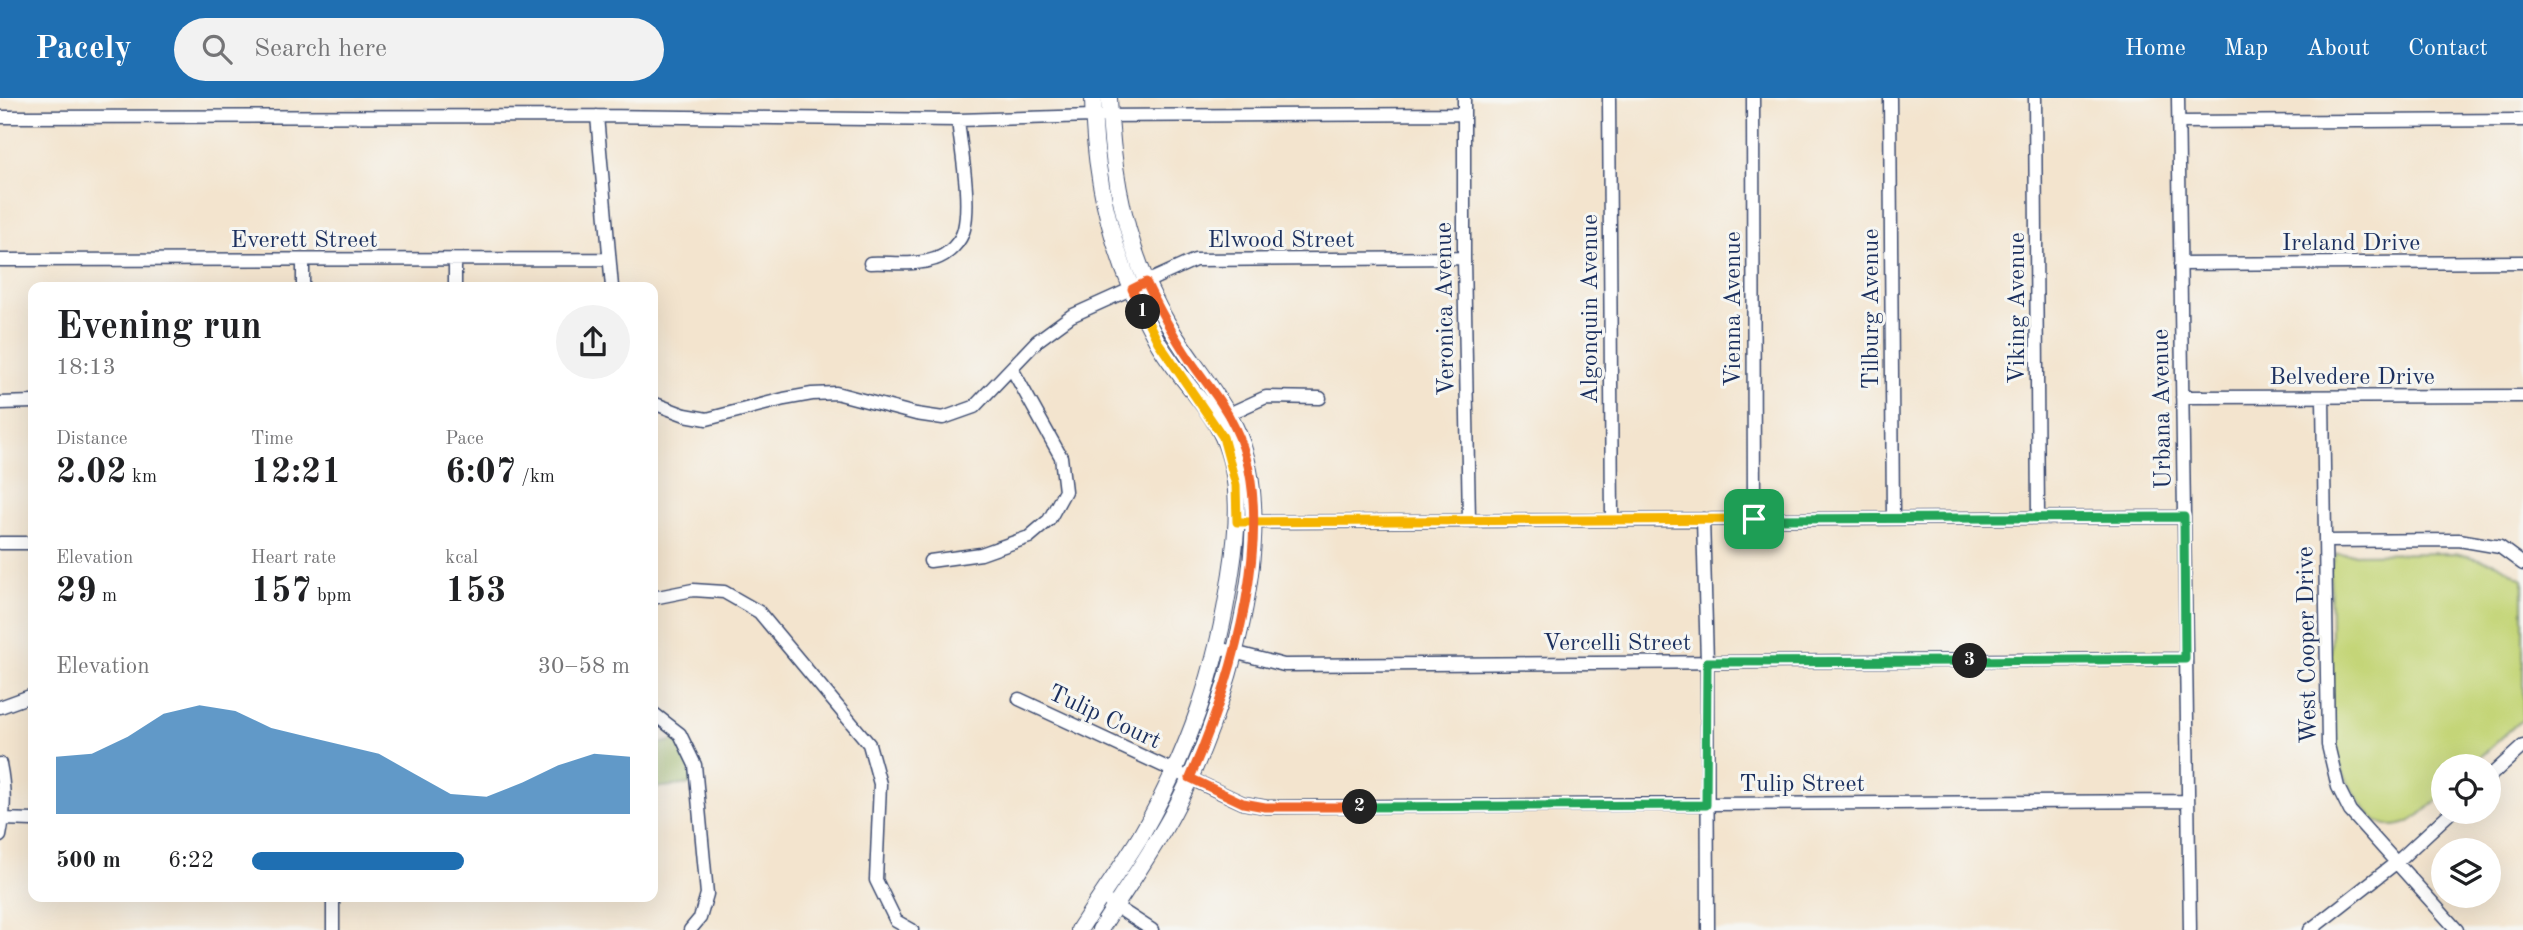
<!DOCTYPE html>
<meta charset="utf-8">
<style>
body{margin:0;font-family:"Old Standard TT",serif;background:#f2f2f2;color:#202124;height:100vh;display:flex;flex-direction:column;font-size:26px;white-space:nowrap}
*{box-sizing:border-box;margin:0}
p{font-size:23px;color:#757577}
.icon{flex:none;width:38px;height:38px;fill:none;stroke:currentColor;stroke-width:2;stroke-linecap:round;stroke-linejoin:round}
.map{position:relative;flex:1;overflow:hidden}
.side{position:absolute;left:28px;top:184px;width:630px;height:620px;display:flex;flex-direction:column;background:#fff;border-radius:14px;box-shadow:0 7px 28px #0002}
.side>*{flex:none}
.tools{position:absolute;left:2431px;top:656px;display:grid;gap:14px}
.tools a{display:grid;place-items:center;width:70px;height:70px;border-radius:50%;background:#fff;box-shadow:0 7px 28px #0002;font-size:35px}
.pin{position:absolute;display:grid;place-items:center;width:60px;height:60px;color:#fff;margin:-30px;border-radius:14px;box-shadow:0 4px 10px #0006}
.km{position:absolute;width:35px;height:35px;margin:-18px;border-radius:50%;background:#222;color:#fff;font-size:19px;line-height:35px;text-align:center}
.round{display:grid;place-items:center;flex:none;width:74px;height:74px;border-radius:37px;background:#f2f2f2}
.summary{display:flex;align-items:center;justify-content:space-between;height:119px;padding:0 28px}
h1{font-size:38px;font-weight:800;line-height:52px}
.stats{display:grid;grid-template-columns:repeat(3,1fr);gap:10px;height:119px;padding:7px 28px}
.stats div{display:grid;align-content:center}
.stats b{font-size:35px;font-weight:800}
.stats small{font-size:19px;font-weight:400}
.stats p{font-size:19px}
.chart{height:196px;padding:14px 28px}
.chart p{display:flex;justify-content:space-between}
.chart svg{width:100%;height:126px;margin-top:7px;fill:#1f6fb2;opacity:.7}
ul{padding:0 28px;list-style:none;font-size:23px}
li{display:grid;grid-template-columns:112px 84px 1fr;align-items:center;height:52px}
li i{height:18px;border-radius:9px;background:#1f6fb2}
header{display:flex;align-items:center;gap:42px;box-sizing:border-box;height:98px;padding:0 35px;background:#1f6fb2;color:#fff}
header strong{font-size:33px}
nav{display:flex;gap:38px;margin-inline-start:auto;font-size:24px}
.search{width:490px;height:63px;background:#f2f2f2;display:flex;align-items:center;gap:18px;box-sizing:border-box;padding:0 24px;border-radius:38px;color:#757577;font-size:26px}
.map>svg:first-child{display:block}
.green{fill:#c4d578;stroke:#70826b;stroke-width:2}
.forest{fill:#9bb668;stroke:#5b7263;stroke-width:2}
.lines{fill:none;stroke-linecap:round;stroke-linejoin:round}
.minor-casing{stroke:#3b4a6f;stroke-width:15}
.tertiary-casing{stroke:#3b4a6f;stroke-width:18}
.minor{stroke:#fff;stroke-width:12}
.tertiary{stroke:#fff;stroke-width:16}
.split-1-casing{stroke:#fff;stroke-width:14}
.split-2-casing{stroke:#fff;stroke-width:14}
.split-3-casing{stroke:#fff;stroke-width:14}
.split-4-casing{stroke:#fff;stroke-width:14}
.split-1{stroke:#f5b400;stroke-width:9}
.split-2{stroke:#f0652b;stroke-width:9}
.split-3{stroke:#22a559;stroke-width:9}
.split-4{stroke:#22a559;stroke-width:9}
.labels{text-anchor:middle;stroke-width:6;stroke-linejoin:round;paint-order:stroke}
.street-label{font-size:24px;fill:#1b2f5e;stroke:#f6f6f2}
</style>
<header>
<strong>Pacely</strong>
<div class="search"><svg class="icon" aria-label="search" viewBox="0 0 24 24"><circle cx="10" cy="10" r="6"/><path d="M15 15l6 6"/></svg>Search here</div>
<nav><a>Home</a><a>Map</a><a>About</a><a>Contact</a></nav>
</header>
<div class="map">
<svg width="2523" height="832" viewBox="0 0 2523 832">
<rect width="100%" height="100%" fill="#f6f6f2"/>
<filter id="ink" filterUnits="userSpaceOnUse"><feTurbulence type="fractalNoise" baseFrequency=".0143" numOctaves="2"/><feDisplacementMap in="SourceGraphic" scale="14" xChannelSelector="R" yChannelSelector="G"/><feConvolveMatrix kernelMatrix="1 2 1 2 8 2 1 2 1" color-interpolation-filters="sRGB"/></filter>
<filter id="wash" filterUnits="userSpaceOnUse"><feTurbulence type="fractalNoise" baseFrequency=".00686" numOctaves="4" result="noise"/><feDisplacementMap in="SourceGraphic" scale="28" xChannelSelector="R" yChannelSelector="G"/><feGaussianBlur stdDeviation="1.57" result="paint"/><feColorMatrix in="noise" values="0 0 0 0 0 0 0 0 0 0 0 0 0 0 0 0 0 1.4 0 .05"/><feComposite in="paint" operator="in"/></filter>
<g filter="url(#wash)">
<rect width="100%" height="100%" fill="#f3e4ce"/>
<path class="green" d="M2455,455L2496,465L2523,481V620L2471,668H2443V696C2419,720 2392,746 2365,711C2354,696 2342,677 2338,659C2331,632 2331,603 2331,574C2331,541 2331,507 2330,473L2336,456Z"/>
<path class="forest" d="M677,642L690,669L692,686L653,690V647Z"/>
</g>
<g filter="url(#ink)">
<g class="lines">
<g class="minor-casing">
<path id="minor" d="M1464,0V160L1469,422
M1609,0L1612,422
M1753,0L1754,421
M1890,0L1893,421
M2035,0L2038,420
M2178,0L2190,832
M597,18L612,189
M0,19L597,18L958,22L1093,18L1464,16
M2179,24L2523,22
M0,162L609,161
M455,162V189
M870,165C890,164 915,168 935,161C948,157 961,144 964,131C971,102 961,52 958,22
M2180,166L2523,164
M303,189V162
M2182,299L2523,298
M2323,300L2328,647L2338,689L2350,713L2457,832
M0,305L33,304
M653,305L685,317L707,321L784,301L812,296L836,295L916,316L943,320L974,309L1037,243L1071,218L1195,162L1464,160
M1220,320L1266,299L1320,300
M1703,421L1707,564L1708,832
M1244,424L2184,419
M2325,443L2459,442L2500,449L2523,466
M0,445H33
M930,463L981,456L1029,439L1049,422L1065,393L1061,359L1012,271
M653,500L693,492L724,494L759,514L869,646L880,686L876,782L896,823L912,832
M1218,550L1284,567L2185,561
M1019,601L1243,705L1266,709L2186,703
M0,609L33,597
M653,615L680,636L695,667L707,796L700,820L690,832
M0,666C5,690 5,714 0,738
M2488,680L2523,648
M3,721L33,722
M333,798V832
M1109,804L1152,832
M2310,832L2397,764L2451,714"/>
</g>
<g class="tertiary-casing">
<path id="tertiary" d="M1079,832C1099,801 1121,770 1140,739C1189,654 1217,572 1231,475C1238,431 1242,382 1223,339C1207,304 1176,277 1157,243C1115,168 1094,86 1093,0
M1100,832C1124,793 1151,756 1173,715C1223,621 1285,431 1235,329C1217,293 1190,263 1169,228C1127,159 1112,79 1109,0"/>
</g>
<use href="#minor" class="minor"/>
<use href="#tertiary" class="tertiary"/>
</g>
</g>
<g class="lines" filter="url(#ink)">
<g class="split-1-casing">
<path id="split-1" d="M1143,214L1158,244L1223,339L1236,387L1237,424L1754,421"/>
</g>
<g class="split-2-casing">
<path id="split-2" d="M1143,214L1132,191L1146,184C1161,215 1177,245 1197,272C1211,291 1225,308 1235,330C1282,425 1230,588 1190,680L1243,705L1265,709H1360"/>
</g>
<g class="split-3-casing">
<path id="split-3" d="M1360,709L1706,707L1707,564L1970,563"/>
</g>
<g class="split-4-casing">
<path id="split-4" d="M1754,421L2184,419L2185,561L1970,563"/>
</g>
<use href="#split-1" class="split-1"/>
<use href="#split-2" class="split-2"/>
<use href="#split-3" class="split-3"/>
<use href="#split-4" class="split-4"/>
</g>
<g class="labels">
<g class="street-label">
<text x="304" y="149">Everett Street</text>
<text x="1281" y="149">Elwood Street</text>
<text x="2351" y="152">Ireland Drive</text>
<text transform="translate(2016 210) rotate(-90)" y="8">Viking Avenue</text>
<text transform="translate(1444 211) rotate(-91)" y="8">Veronica Avenue</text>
<text transform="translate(1589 211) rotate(-90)" y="8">Algonquin Avenue</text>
<text transform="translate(1732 211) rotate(-90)" y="8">Vienna Avenue</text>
<text transform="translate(1870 211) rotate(-90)" y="8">Tilburg Avenue</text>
<text x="2352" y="286">Belvedere Drive</text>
<text transform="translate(2161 311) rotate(-91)" y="8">Urbana Avenue</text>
<text x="1617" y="552">Vercelli Street</text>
<text transform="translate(2306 547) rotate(-91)" y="8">West Cooper Drive</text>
<text transform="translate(1105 618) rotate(25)" y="8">Tulip Court</text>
<text x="1802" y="693">Tulip Street</text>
</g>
</g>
</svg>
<div class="tools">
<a><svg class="icon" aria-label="locate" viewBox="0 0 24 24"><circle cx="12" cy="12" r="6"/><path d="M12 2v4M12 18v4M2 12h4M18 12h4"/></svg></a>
<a><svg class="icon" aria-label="layers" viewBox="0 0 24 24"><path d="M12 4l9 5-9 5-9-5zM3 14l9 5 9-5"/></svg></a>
</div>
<div class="pin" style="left:1754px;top:421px;background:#1e9e55"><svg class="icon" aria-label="arrive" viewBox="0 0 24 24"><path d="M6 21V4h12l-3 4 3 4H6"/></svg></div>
<b class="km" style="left:1143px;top:214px">1</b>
<b class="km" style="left:1360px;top:709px">2</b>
<b class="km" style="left:1970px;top:563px">3</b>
<section class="side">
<div class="summary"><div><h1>Evening run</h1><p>18:13</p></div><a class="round"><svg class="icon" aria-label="share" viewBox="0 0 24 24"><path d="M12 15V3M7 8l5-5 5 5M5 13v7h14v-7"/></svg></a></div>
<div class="stats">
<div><p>Distance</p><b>2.02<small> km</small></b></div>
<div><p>Time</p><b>12:21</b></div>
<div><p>Pace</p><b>6:07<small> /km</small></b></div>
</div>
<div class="stats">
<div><p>Elevation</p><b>29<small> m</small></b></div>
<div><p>Heart rate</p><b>157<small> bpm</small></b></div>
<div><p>kcal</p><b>153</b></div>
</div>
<div class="chart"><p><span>Elevation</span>30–58 m</p>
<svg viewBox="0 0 160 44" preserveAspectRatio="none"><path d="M0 44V24L10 23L20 17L30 9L40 6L50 8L60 14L70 17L80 20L90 23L100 30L110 37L120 38L130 33L140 27L150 23L160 24V44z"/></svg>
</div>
<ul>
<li><b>500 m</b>6:22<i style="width:56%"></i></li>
</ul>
</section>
</div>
